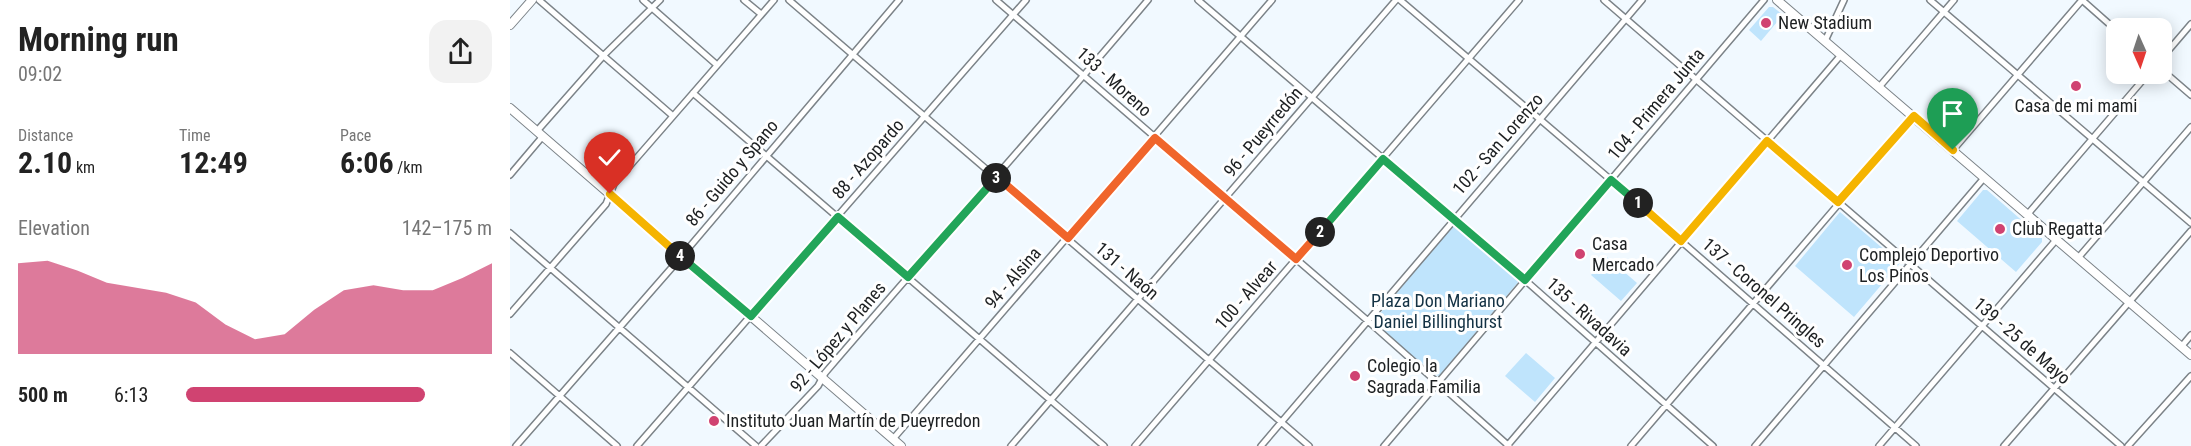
<!DOCTYPE html>
<meta charset="utf-8">
<style>
body{margin:0;font-family:"Roboto Condensed",sans-serif;background:#f2f2f2;color:#222;height:100vh;display:flex;flex-direction:column;font-size:22px;white-space:nowrap}
*{box-sizing:border-box;margin:0}
p{font-size:20px;color:#767676}
.icon{flex:none;width:33px;height:33px;fill:none;stroke:currentColor;stroke-width:2;stroke-linecap:round;stroke-linejoin:round}
.map{position:relative;flex:1;overflow:hidden}
.drawer{display:flex;flex-direction:column;background:#fff;width:510px}
.drawer>*{flex:none}
.needle{width:39px;rotate:177deg}
.buttons{position:absolute;left:1596px;top:18px;display:grid;gap:12px}
.buttons a{display:grid;place-items:center;width:66px;height:66px;border-radius:12px;background:#fff;box-shadow:0 3px 15px #0003;font-size:30px}
.pin{position:absolute;display:grid;place-items:center;width:51px;height:51px;color:#fff;margin:-62px -26px;border-radius:50% 50% 50% 0;rotate:-45deg;box-shadow:0 0 6px #0007}
.pin .icon{rotate:45deg}
.km{position:absolute;width:30px;height:30px;margin:-15px;border-radius:50%;background:#222;color:#fff;font-size:16px;line-height:30px;text-align:center}
.round{display:grid;place-items:center;flex:none;width:63px;height:63px;border-radius:18px;background:#f2f2f2}
.overview{display:flex;align-items:center;justify-content:space-between;height:102px;padding:0 18px}
h1{font-size:33px;font-weight:700;line-height:45px}
.stats{display:grid;grid-template-columns:repeat(3,1fr);gap:9px;height:102px;padding:6px 18px}
.stats div{display:grid;align-content:center}
.stats b{font-size:30px;font-weight:700}
.stats small{font-size:16px;font-weight:400}
.stats p{font-size:16px}
.chart{height:168px;padding:12px 18px}
.chart p{display:flex;justify-content:space-between}
.chart svg{width:100%;height:108px;margin-top:6px;fill:#d04371;opacity:.7}
ul{padding:0 18px;list-style:none;font-size:20px}
li{display:grid;grid-template-columns:96px 72px 1fr;align-items:center;height:45px}
li i{height:15px;border-radius:8px;background:#d04371}
main{display:flex;flex:1;min-height:0}
.map>svg:first-child{display:block}
.green{fill:#bfe4fc}
.lines{fill:none;stroke-linecap:round;stroke-linejoin:round}
.street-casing{stroke:#7c8388;stroke-width:8}
.secondary-casing{stroke:#7c8388;stroke-width:10}
.street{stroke:#fff;stroke-width:5}
.secondary{stroke:#fff;stroke-width:8}
.split-1-casing{stroke:#fff;stroke-width:12}
.split-2-casing{stroke:#fff;stroke-width:12}
.split-3-casing{stroke:#fff;stroke-width:12}
.split-4-casing{stroke:#fff;stroke-width:12}
.split-5-casing{stroke:#fff;stroke-width:12}
.split-1{stroke:#f5b400;stroke-width:8}
.split-2{stroke:#22a559;stroke-width:8}
.split-3{stroke:#f0652b;stroke-width:8}
.split-4{stroke:#22a559;stroke-width:8}
.split-5{stroke:#f5b400;stroke-width:8}
.poi-dot{fill:#d04371;stroke:#fff;stroke-width:2}
.labels{text-anchor:middle;stroke-width:6;stroke-linejoin:round;paint-order:stroke}
.poi-label{font-size:18px;fill:#1d2022;stroke:#fff;text-anchor:start}
.street-label{font-size:18px;fill:#1d2022;stroke:#fff}
.park-label{font-size:18px;fill:#143244;stroke:#fff}
</style>
<main>
<section class="drawer">
<div class="overview"><div><h1>Morning run</h1><p>09:02</p></div><a class="round"><svg class="icon" aria-label="share" viewBox="0 0 24 24"><path d="M12 15V3M7 8l5-5 5 5M5 13v7h14v-7"/></svg></a></div>
<div class="stats">
<div><p>Distance</p><b>2.10<small> km</small></b></div>
<div><p>Time</p><b>12:49</b></div>
<div><p>Pace</p><b>6:06<small> /km</small></b></div>
</div>
<div class="chart"><p><span>Elevation</span>142–175 m</p>
<svg viewBox="0 0 160 44" preserveAspectRatio="none"><path d="M0 44V7L10 6L20 10L30 15L40 17L50 19L60 23L70 32L80 38L90 36L100 26L110 18L120 16L130 18L140 18L150 13L160 7V44z"/></svg>
</div>
<ul>
<li><b>500 m</b>6:13<i style="width:78%"></i></li>
</ul>
</section>
<div class="map">
<svg width="1681" height="446" viewBox="0 0 1681 446">
<rect width="100%" height="100%" fill="#f1f9ff"/>
<path class="green" d="M1259,7H1263L1273,15L1251,41L1239,30Z
M1473,190H1477L1532,238V242L1506,272L1447,221Z
M1330,212L1390,263L1344,317L1285,266Z
M944,224L1010,280L929,376L925,375L863,322Z
M1097,257L1127,283L1111,301L1081,275Z
M1016,353L1045,378L1025,402L995,376Z"/>
<g class="lines">
<g class="street-casing">
<path id="street" d="M29,0L163,116
M133,0L207,65
M234,0L251,14
M279,0L799,446
M486,0L858,321L999,446
M688,0L1015,280L1203,446
M890,0L1101,180L1406,446
M1094,0L1611,446
M1420,0L1681,223
M1572,0L1606,30
M1315,41L1334,0
M1652,58L1681,24
M1652,70L1681,95
M1370,86L1444,0
M183,93L594,446
M27,131L94,55L150,0
M1443,150L1572,0
M0,175L33,136
M1517,215L1638,74
M0,233L246,446
M1568,258L1681,127
M0,314L96,204L104,184L264,0
M1671,347L1681,335
M0,353L107,446
M383,439L762,0
M6,446L165,264L389,0
M127,446L516,0
M251,446L308,386L315,373C422,248 532,126 638,0
M501,446L886,0
M625,446L1009,0
M751,446L1132,0
M874,446L1254,0
M997,446L1331,55
M1121,446L1404,116
M1245,446L1474,178
M1369,446L1546,240
M1494,446L1681,231
M1618,446L1681,376"/>
</g>
<g class="secondary-casing">
<path id="secondary" d="M1267,0L1681,355
M0,25L22,0
M0,108L391,446"/>
</g>
<use href="#street" class="street"/>
<use href="#secondary" class="secondary"/>
</g>
<g class="lines">
<g class="split-1-casing">
<path id="split-1" d="M1128,203L1171,241L1257,141L1328,202L1404,116L1443,150"/>
</g>
<g class="split-2-casing">
<path id="split-2" d="M810,232L873,159L1015,280L1101,180L1128,203"/>
</g>
<g class="split-3-casing">
<path id="split-3" d="M486,178L487,177L558,238L645,138L786,259L810,232"/>
</g>
<g class="split-4-casing">
<path id="split-4" d="M170,256L241,316L328,217L398,277L486,178"/>
</g>
<g class="split-5-casing">
<path id="split-5" d="M100,194L170,256"/>
</g>
<use href="#split-1" class="split-1"/>
<use href="#split-2" class="split-2"/>
<use href="#split-3" class="split-3"/>
<use href="#split-4" class="split-4"/>
<use href="#split-5" class="split-5"/>
</g>
<g class="poi-dot">
<circle cx="1256" cy="23" r="6"/>
<circle cx="1566" cy="86" r="6"/>
<circle cx="1490" cy="229" r="6"/>
<circle cx="1070" cy="254" r="6"/>
<circle cx="1337" cy="265" r="6"/>
<circle cx="845" cy="376" r="6"/>
<circle cx="204" cy="421" r="6"/>
</g>
<g class="labels">
<g class="poi-label">
<text x="1268" y="29">New Stadium</text>
<text x="1566" y="112" text-anchor="middle">Casa de mi mami</text>
<text x="1502" y="235">Club Regatta</text>
<text x="1082" y="250">Casa<tspan x="1082" dy="21">Mercado</tspan></text>
<text x="1349" y="261">Complejo Deportivo<tspan x="1349" dy="21">Los Pinos</tspan></text>
<text x="857" y="372">Colegio la<tspan x="857" dy="21">Sagrada Familia</tspan></text>
<text x="216" y="427">Instituto Juan Martín de Pueyrredon</text>
</g>
<g class="street-label">
<text transform="translate(604 82) rotate(42)" y="6">133 - Moreno</text>
<text transform="translate(1146 104) rotate(-50)" y="6">104 - Primera Junta</text>
<text transform="translate(753 132) rotate(-50)" y="6">96 - Pueyrredón</text>
<text transform="translate(988 144) rotate(-49)" y="6">102 - San Lorenzo</text>
<text transform="translate(358 159) rotate(-49)" y="6">88 - Azopardo</text>
<text transform="translate(222 173) rotate(-50)" y="6">86 - Guido y Spano</text>
<text transform="translate(617 271) rotate(41)" y="6">131 - Naón</text>
<text transform="translate(503 278) rotate(-49)" y="6">94 - Alsina</text>
<text transform="translate(1254 293) rotate(41)" y="6">137 - Coronel Pringles</text>
<text transform="translate(736 295) rotate(-49)" y="6">100 - Alvear</text>
<text transform="translate(1079 317) rotate(42)" y="6">135 - Rivadavia</text>
<text transform="translate(328 337) rotate(-50)" y="6">92 - López y Planes</text>
<text transform="translate(1512 341) rotate(41)" y="6">139 - 25 de Mayo</text>
</g>
<g class="park-label">
<text x="928" y="307">Plaza Don Mariano<tspan x="928" dy="21">Daniel Billinghurst</tspan></text>
</g>
</g>
</svg>
<div class="buttons">
<a><svg class="needle" viewBox="-14 -14 28 28"><path d="M0-13l5 13h-10z" fill="#e53935"/><path d="M0 13l5-13h-10z" fill="#767676"/></svg></a>
</div>
<div class="pin" style="left:1443px;top:150px;background:#1e9e55"><svg class="icon" aria-label="arrive" viewBox="0 0 24 24"><path d="M6 21V4h12l-3 4 3 4H6"/></svg></div>
<div class="pin" style="left:100px;top:194px;background:#d93025"><svg class="icon" aria-label="check" viewBox="0 0 24 24"><path d="M5 12l5 5 9-10"/></svg></div>
<b class="km" style="left:1128px;top:203px">1</b>
<b class="km" style="left:810px;top:232px">2</b>
<b class="km" style="left:486px;top:178px">3</b>
<b class="km" style="left:170px;top:256px">4</b>
</div>
</main>
